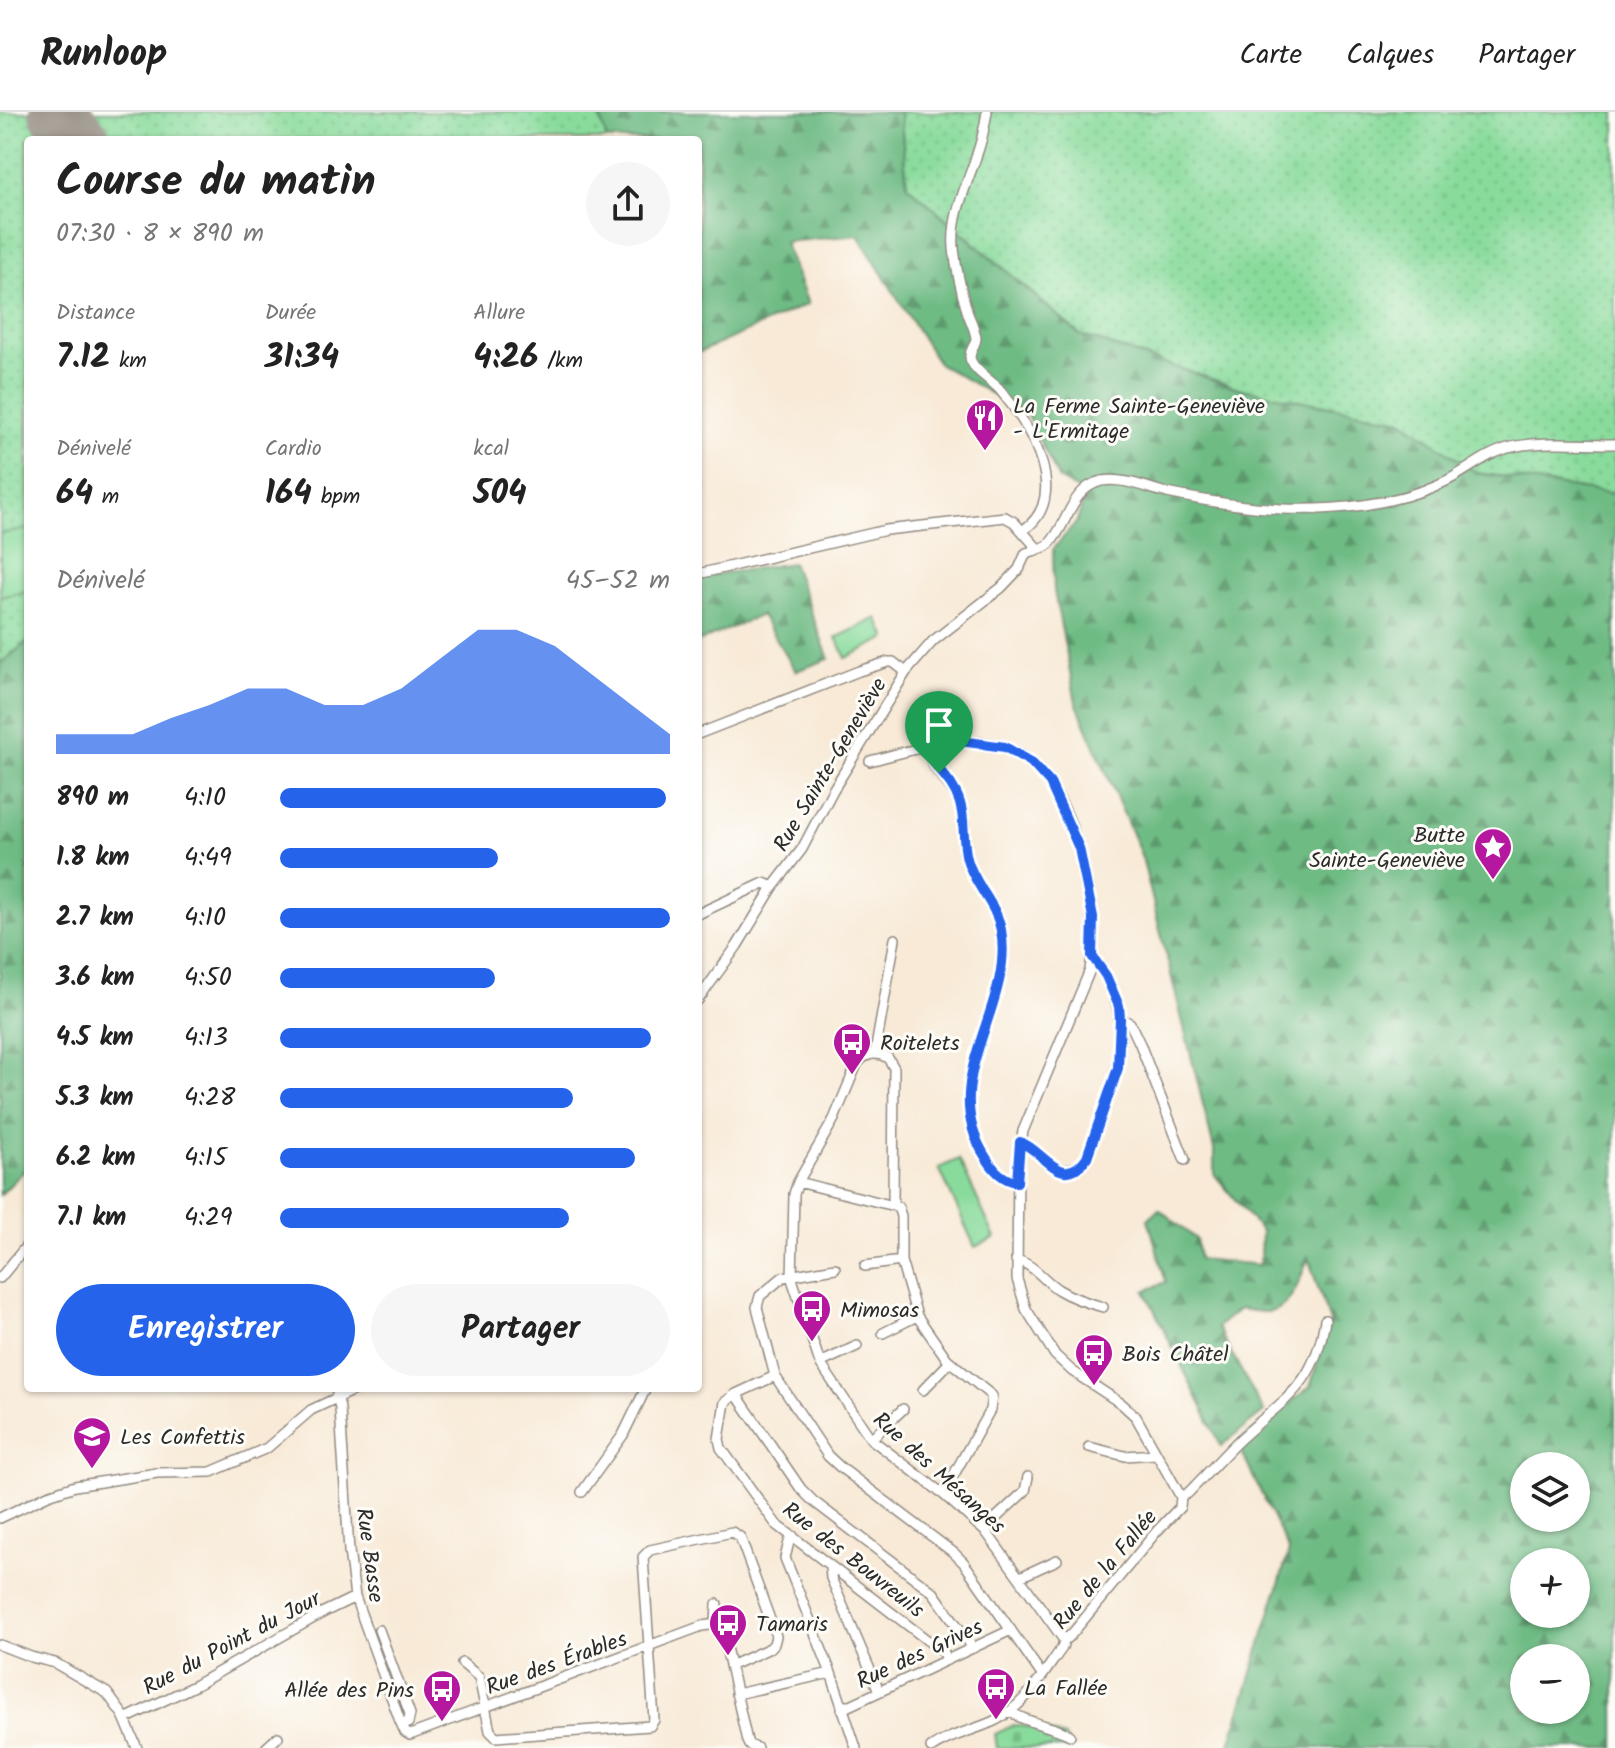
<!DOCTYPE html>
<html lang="fr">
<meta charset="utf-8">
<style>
body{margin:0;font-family:Kalam,sans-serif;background:#f6f6f6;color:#222;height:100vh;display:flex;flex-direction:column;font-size:30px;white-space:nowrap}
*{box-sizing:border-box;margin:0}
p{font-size:26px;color:#767676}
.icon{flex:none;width:44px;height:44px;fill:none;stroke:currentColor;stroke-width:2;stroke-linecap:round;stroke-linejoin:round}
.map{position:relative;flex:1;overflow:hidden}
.side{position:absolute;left:24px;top:24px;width:678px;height:1256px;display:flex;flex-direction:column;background:#fff;border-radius:8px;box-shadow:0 2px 6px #0004}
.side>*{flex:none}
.controls{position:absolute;left:1510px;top:1340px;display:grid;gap:16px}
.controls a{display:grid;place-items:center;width:80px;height:80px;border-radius:50%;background:#fff;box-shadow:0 2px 6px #0004;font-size:40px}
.pin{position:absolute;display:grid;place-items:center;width:68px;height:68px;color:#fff;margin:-82px -34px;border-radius:50% 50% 50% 0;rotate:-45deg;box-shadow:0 0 8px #0007}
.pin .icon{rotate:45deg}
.round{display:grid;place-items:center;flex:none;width:84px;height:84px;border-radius:42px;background:#f6f6f6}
.head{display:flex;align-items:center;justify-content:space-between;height:136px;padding:0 32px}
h1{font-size:44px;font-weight:600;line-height:60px}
.stats{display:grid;grid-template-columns:repeat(3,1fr);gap:12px;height:136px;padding:8px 32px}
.stats div{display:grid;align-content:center}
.stats b{font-size:34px;font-weight:600}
.stats small{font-size:22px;font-weight:400}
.stats p{font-size:22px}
.chart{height:224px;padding:16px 32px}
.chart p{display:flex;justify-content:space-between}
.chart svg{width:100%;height:144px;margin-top:8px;fill:#2563eb;opacity:.7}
.cta{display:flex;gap:16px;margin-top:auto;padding:16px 32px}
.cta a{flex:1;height:92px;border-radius:48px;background:#2563eb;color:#fff;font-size:32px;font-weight:600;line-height:92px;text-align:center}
.cta a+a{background:#f6f6f6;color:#222}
ul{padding:0 32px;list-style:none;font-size:26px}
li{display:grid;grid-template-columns:128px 96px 1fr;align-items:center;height:60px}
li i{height:20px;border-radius:10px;background:#2563eb}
header{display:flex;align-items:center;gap:48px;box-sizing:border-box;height:112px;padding:0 40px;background:#fff;border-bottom:2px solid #e0e0e0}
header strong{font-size:38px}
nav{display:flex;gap:44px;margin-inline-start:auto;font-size:28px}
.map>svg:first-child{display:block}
.grass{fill:url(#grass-dots);stroke:#5a8364;stroke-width:2}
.forest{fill:url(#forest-firs);stroke:#4c7358;stroke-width:2;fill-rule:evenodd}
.cemetery{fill:url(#cemetery-stones);stroke:#5a8364;stroke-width:2}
.garden{fill:#89db9c;stroke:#5a8364;stroke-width:2}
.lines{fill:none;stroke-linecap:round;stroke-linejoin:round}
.runway{stroke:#928a81;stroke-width:58}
.minor-casing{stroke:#928a81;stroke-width:12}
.minor{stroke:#fff;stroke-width:9}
.route-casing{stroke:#fff;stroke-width:16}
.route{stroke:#2563eb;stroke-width:10}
.labels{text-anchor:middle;stroke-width:6;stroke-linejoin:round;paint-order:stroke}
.poi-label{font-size:22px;fill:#2b2b2b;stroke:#fdfcf7;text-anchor:start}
.street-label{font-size:22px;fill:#2b2b2b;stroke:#fdfcf7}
</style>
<header>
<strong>Runloop</strong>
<nav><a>Carte</a><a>Calques</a><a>Partager</a></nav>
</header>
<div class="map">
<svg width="1615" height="1636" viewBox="0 0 1615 1636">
<defs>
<pattern id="grass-dots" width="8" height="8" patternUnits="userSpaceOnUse" patternTransform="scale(2)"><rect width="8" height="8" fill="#89db9c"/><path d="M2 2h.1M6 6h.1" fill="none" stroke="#76bc87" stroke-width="1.8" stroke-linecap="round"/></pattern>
<pattern id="forest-firs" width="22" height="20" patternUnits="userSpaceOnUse" patternTransform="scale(2)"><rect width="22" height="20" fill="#6ebb84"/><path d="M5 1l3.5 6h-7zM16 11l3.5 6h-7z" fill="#5b986c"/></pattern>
<pattern id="cemetery-stones" width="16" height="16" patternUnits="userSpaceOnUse" patternTransform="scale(2)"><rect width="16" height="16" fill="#89db9c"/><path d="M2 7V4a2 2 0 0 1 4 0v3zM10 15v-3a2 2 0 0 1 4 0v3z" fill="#76bc87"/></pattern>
</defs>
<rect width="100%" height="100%" fill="#fdfcf7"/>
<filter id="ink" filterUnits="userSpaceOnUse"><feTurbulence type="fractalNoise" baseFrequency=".0125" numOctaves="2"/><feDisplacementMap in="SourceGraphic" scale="16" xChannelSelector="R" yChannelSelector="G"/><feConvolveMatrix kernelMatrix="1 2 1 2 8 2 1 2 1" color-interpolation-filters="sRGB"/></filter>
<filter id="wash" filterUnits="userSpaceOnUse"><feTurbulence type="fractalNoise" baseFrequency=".006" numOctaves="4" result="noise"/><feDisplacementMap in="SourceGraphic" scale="32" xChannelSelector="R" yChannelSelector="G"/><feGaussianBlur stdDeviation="1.8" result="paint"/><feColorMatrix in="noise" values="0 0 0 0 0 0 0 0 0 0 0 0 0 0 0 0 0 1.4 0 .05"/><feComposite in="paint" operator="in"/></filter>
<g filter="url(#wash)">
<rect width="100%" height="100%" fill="#f8ead7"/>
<path class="grass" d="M0,0H598L607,28H28V462L0,460Z
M900,0H1615V382L1476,361L1402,308L1241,277L1080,223L907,73Z
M0,464H28V529L0,552Z"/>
<path class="forest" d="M598,0H900L907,73L1080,223L1241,277L1402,308L1477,361L1615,382V1636H1229L1289,1439L1237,1331L1310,1275L1330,1210L1308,1146C1301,1165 1291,1200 1266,1200C1257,1200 1248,1198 1239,1197L1217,1215L1264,1300L1221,1334L1145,1179L1166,1170L1148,1107L1159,1097L1196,1127L1199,1147L1260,1153L1261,1119L1214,1062V1037L1142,745L1076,590L1054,479L1053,437L1076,411L1086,383L1059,367L1026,302L938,251L858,123L784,130L808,192L698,241V28H607ZM1524,1354H1576V1406H1524ZM1524,1450H1576V1502H1524ZM1524,1546H1576V1598H1524Z
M792,451L829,547L796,559L761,503L698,530V465Z
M28,529V1055L0,1083V552Z"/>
<path class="cemetery" d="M1014,1613L1036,1616L1065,1625L1069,1636H997L995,1622Z"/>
<path class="garden" d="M28,417V479L0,485V422Z
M877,506L887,526L846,546L836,526Z
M959,1047L995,1126L975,1135L939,1056Z"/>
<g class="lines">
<path class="runway" d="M58,0L82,28"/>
</g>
</g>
<g filter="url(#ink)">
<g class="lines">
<g class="minor-casing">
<path id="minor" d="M987,0C985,12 983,24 979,36C969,69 951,101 954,136C956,158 962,182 968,202C971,209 975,218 976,226C976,234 967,240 971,249C976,261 993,269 1001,279C1030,313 1073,386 1022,419
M1018,459L1026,441C1033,439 1043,437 1049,432C1069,412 1070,376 1102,369C1122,365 1147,376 1167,381C1205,389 1243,395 1281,397C1334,399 1394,393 1442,371C1467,360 1485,341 1512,335C1545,328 1581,332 1615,332
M698,462L886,418L1005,405L1014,410L1038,437
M698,622L859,559L888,550H893L906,560
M929,634C931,640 931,647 933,652C939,665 952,673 958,687C967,706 961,727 967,747C974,773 996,791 1001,818C1016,897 936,965 985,1044C993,1057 1002,1068 1017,1070
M870,649C913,638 957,622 1001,634C1074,654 1101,794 1090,858L1023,1019L1018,1048L1017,1167L1026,1197L1055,1243L1072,1259L1122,1292L1136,1305L1181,1385
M698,802L764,771L773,775
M698,888L737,834L773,775L802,737L833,678L906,560L933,529L1001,476L1020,456
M1120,907L1130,911L1140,932L1185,1048
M875,941L895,827
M1020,1030C1044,1038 1051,1069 1080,1053C1091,1042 1095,1023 1101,1008C1122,951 1134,896 1092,844
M798,1070L898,1095L901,1104V1149L917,1204L947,1247L992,1284L990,1298L943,1382
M893,1093L894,956L888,946C876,939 865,941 857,952L834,1007L798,1070L794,1082L792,1167L820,1251L871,1327L943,1382L987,1421L1064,1528
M1016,1148C1034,1152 1044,1169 1059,1178C1072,1186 1088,1191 1103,1195
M865,1154L901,1149
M835,1156L783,1165L760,1184L757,1195L775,1264L828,1344L840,1355L954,1441L964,1451L1042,1563
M0,1166L28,1132
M883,1221L917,1204
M820,1251L857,1234
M775,1264L736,1282L725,1290L719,1327L721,1336L776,1412L944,1541L947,1548
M336,1276L340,1297L349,1439L355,1485L400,1609L405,1620L410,1623
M923,1278L950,1250
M736,1282L801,1377L813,1389L933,1480L973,1536
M871,1327L903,1297
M1089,1335L1125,1344L1157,1342
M582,1380L623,1323L646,1276
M0,1406L48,1383L75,1374L157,1361L211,1360L267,1336L311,1298L358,1276
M984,1417L1025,1379L1028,1365
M793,1424L789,1430L785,1446L831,1561L856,1636
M830,1454L831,1466L879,1579
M1020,1465L1057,1448
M717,1492L716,1512L722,1517L747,1629L749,1633L757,1636
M379,1518L410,1602L408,1611
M0,1533L31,1545L55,1551L107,1581L123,1603L137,1636
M462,1551L479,1565L490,1619L496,1625L650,1614L654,1608L643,1445L650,1438L732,1420L740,1425L776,1524L774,1532L770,1536L730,1554
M736,1582L831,1561
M842,1597L1011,1518
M1011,1600C1028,1612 1051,1613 1070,1623
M125,1607L196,1573L324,1500L355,1485
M410,1623L702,1514L716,1512
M266,1636L278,1625
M931,1636C951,1622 973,1619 994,1609C1025,1595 1043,1562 1062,1536L1064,1528L1071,1523L1157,1419L1180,1395L1181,1385L1188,1381C1204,1365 1220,1347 1236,1331C1282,1287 1314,1278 1325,1208"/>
</g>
<use href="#minor" class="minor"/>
</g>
</g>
<g class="lines" filter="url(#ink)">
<g class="route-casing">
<path id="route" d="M960,629L1005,635L1031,650L1050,671L1079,736L1093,805L1092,844L1106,864L1119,894L1120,907L1118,956L1087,1045C1062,1081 1044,1038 1020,1030L1017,1070C1002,1068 993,1057 985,1044C936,966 1015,896 1001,818C996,791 974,773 967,747C961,724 967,703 956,681C945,659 936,662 929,634Z"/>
</g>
<use href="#route" class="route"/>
</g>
<defs>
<g id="restaurant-pin" transform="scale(2)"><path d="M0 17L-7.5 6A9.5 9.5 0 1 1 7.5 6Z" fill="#b5179e" stroke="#fdfcf7"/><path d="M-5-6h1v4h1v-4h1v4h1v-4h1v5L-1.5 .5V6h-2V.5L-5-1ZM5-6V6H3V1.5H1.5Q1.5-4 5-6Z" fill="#fff"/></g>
<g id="sight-pin" transform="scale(2)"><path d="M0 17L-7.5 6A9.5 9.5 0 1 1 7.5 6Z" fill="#b5179e" stroke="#fdfcf7"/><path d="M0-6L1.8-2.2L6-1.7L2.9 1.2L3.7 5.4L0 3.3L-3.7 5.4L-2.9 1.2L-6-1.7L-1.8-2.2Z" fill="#fff"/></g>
<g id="bus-pin" transform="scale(2)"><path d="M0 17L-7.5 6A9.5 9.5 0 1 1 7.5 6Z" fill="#b5179e" stroke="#fdfcf7"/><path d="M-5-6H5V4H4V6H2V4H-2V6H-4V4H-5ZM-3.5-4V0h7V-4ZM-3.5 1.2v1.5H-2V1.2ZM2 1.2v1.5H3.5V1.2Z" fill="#fff"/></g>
<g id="school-pin" transform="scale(2)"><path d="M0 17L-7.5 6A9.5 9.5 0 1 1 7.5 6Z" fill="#b5179e" stroke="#fdfcf7"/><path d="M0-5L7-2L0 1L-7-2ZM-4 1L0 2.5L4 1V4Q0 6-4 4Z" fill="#fff"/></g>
</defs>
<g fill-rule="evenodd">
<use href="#restaurant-pin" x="985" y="306"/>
<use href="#sight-pin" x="1493" y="735"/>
<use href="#bus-pin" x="852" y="930"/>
<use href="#bus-pin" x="812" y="1197"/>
<use href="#bus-pin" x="1094" y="1241"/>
<use href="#school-pin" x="92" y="1324"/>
<use href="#bus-pin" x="728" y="1511"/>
<use href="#bus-pin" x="996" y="1575"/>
<use href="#bus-pin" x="442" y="1577"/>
</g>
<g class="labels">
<g class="poi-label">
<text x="1013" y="301">La Ferme Sainte-Geneviève<tspan x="1013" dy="25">- L'Ermitage</tspan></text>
<text x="1465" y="730" text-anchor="end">Butte<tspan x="1465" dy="25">Sainte-Geneviève</tspan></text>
<text x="880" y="938">Roitelets</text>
<text x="840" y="1205">Mimosas</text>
<text x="1122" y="1249">Bois Châtel</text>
<text x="120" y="1332">Les Confettis</text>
<text x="756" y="1519">Tamaris</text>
<text x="1024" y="1583">La Fallée</text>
<text x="414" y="1585" text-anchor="end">Allée des Pins</text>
</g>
<g class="street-label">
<text transform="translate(829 652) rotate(-59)" y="8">Rue Sainte-Geneviève</text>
<text transform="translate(940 1360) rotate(42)" y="8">Rue des Mésanges</text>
<text transform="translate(371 1443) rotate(82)" y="8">Rue Basse</text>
<text transform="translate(854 1447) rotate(38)" y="8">Rue des Bouvreuils</text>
<text transform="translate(1104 1457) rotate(-50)" y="8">Rue de la Fallée</text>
<text transform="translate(231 1530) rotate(-28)" y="8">Rue du Point du Jour</text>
<text transform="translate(919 1541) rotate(-25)" y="8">Rue des Grives</text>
<text transform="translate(556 1550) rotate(-20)" y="8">Rue des Érables</text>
</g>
</g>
</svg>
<div class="controls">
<a><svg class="icon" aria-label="layers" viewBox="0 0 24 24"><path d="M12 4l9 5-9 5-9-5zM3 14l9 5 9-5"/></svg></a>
<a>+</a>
<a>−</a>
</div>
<div class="pin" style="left:939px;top:661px;background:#1e9e55"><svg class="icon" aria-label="arrive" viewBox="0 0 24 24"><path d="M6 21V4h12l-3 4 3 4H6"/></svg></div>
<section class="side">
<div class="head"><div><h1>Course du matin</h1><p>07:30 · 8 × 890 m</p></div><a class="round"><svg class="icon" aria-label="share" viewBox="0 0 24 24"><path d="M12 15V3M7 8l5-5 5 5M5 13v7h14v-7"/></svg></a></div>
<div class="stats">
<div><p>Distance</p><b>7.12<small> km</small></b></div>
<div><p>Durée</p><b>31:34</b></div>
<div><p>Allure</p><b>4:26<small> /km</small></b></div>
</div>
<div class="stats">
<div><p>Dénivelé</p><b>64<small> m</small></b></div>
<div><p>Cardio</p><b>164<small> bpm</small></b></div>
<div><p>kcal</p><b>504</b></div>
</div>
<div class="chart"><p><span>Dénivelé</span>45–52 m</p>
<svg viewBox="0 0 160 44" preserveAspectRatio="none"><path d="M0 44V38L10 38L20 38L30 33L40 29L50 24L60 24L70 29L80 29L90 24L100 15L110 6L120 6L130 11L140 20L150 29L160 38V44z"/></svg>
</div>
<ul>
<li><b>890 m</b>4:10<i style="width:99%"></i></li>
<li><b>1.8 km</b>4:49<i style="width:56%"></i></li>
<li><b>2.7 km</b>4:10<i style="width:100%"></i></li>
<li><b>3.6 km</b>4:50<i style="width:55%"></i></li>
<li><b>4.5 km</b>4:13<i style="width:95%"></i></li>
<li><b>5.3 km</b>4:28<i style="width:75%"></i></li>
<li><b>6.2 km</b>4:15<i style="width:91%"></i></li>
<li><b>7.1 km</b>4:29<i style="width:74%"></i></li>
</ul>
<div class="cta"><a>Enregistrer</a><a>Partager</a></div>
</section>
</div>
